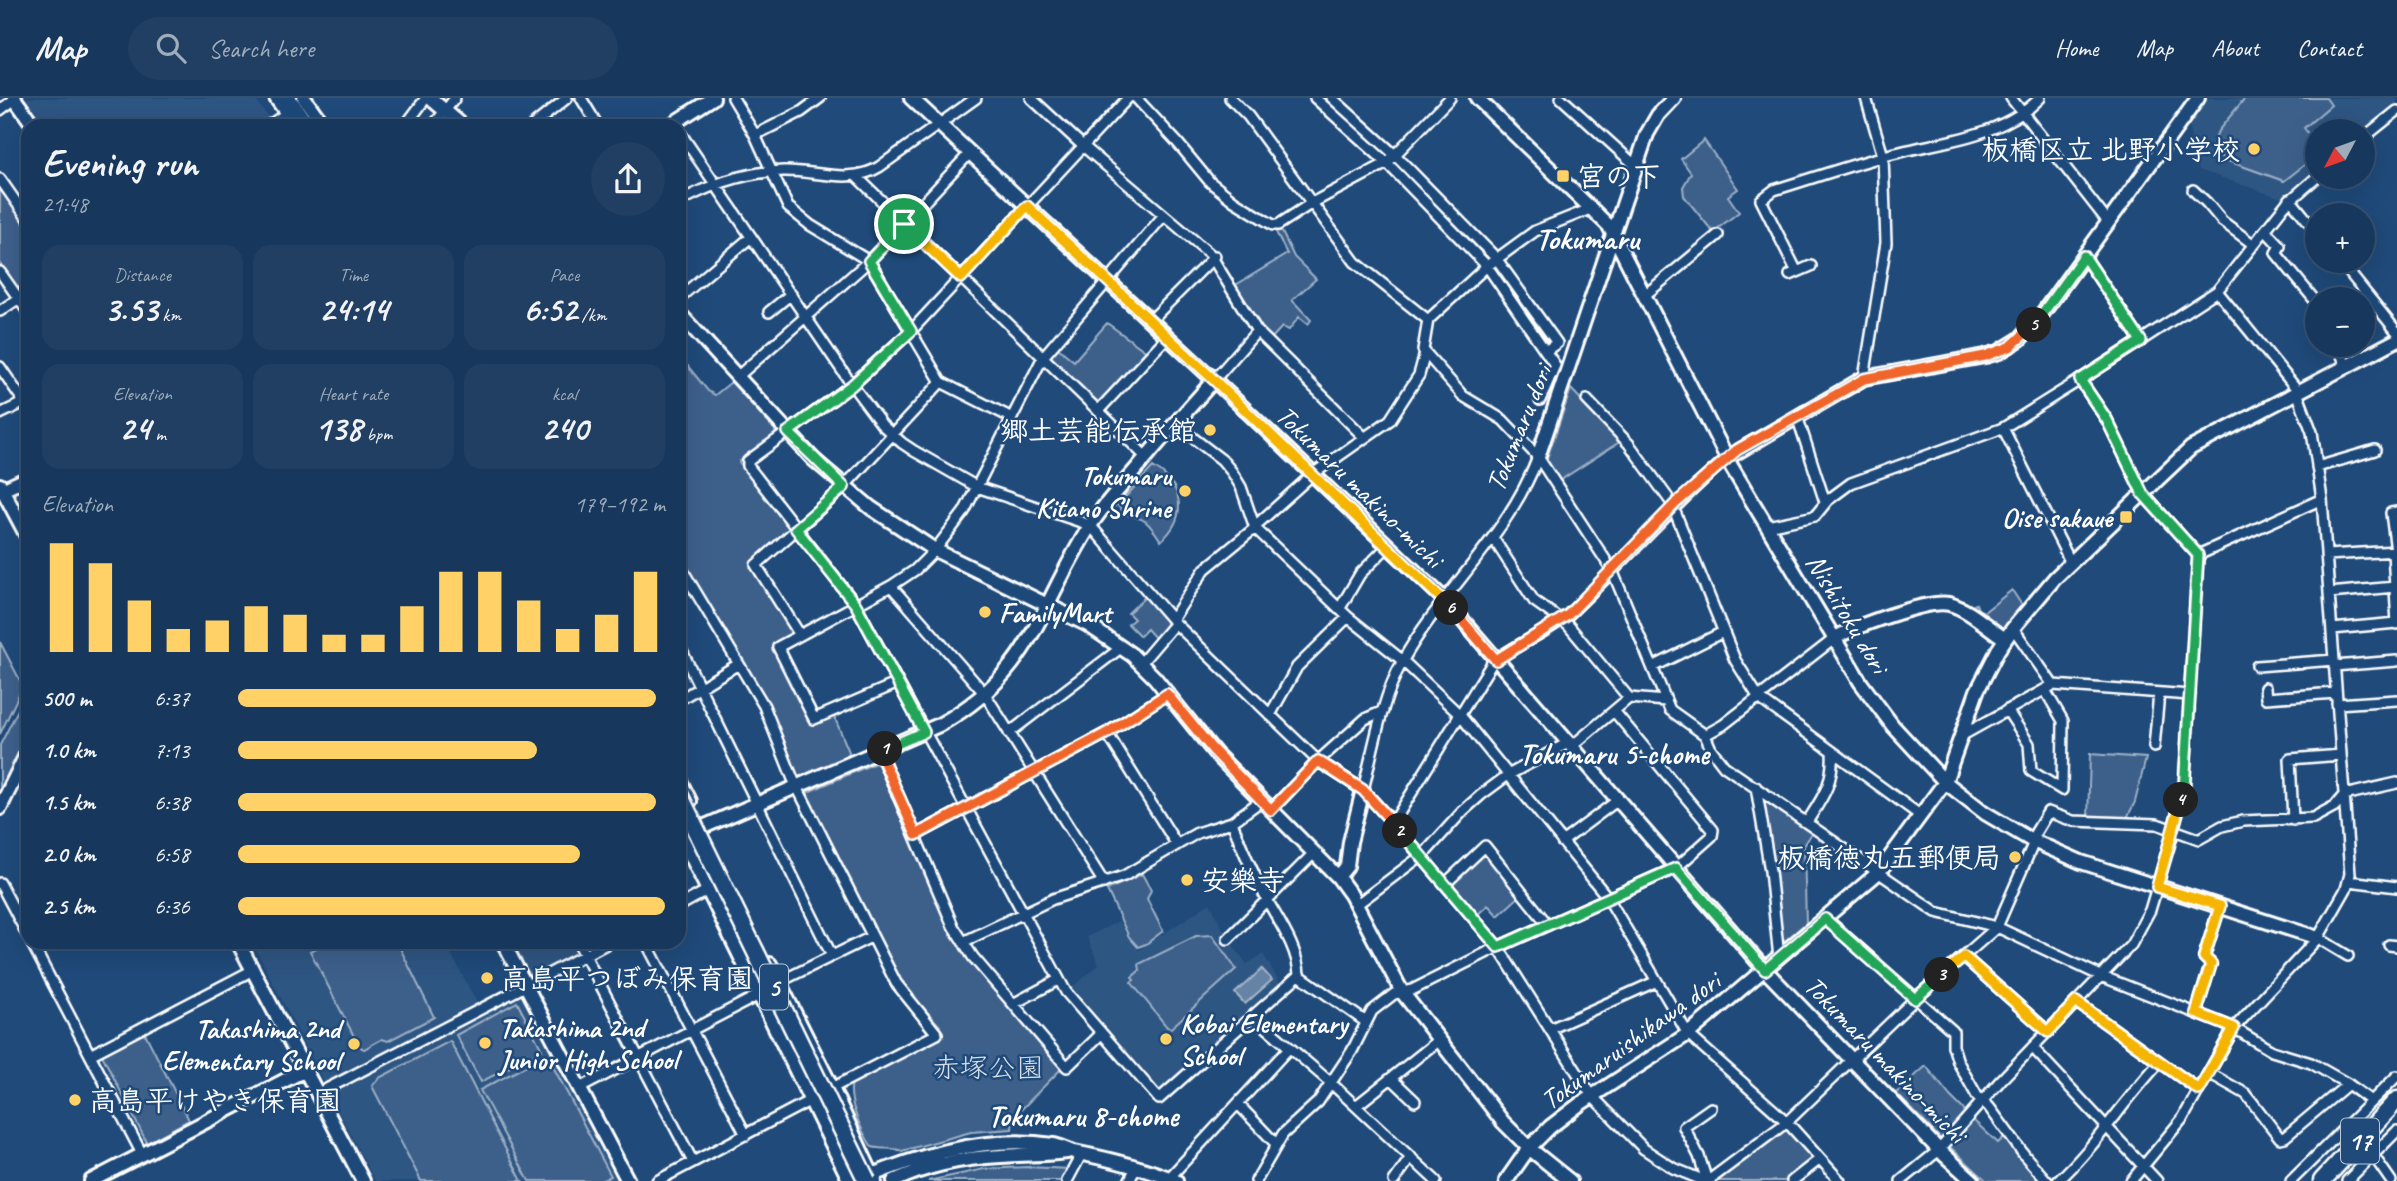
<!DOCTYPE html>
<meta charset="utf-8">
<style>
body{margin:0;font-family:Caveat,"Klee One",sans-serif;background:#203f62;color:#f1f3f6;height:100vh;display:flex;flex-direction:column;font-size:26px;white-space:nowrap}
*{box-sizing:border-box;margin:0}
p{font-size:23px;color:#9eacbb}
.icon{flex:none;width:38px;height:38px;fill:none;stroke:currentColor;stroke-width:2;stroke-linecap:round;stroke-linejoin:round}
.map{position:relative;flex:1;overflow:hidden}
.sheet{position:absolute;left:21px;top:21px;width:665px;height:830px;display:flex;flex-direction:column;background:#17385c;border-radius:21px;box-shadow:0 7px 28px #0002,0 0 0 2px #365272}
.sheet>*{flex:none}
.needle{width:46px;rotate:229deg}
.tools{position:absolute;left:2305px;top:21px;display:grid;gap:14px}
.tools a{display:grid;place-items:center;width:70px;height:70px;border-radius:50%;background:#17385c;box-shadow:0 7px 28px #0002,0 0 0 2px #365272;font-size:35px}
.pin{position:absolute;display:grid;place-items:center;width:60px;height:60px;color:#fff;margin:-30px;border:4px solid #fff;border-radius:50%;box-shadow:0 2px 7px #0007}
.km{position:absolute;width:35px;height:35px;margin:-18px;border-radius:50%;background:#222;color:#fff;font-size:19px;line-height:35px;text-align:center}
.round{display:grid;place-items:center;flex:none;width:74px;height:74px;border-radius:37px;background:#203f62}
.headline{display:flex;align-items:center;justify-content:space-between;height:119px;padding:0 21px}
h1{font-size:38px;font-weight:700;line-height:52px}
.metrics{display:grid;grid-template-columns:repeat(3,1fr);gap:10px;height:119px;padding:7px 21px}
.metrics div{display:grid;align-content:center;border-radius:18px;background:#203f62;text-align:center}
.metrics b{font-size:35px;font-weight:700}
.metrics small{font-size:19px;font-weight:400}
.metrics p{font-size:19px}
.chart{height:196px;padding:14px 21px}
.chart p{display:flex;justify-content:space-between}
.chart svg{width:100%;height:126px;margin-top:7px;stroke:#ffd166;stroke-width:6}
ul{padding:0 21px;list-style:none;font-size:23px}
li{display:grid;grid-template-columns:112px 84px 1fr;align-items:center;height:52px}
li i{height:18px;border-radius:9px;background:#ffd166}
header{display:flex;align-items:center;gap:42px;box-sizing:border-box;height:98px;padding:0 35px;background:#17385c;border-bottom:2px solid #365272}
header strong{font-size:33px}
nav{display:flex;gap:38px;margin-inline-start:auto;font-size:24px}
.search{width:490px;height:63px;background:#203f62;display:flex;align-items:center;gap:18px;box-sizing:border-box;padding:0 24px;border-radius:38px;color:#9eacbb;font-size:26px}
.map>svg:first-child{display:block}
.built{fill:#2e5683}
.green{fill:#3c618b;stroke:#9eb0c5;stroke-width:2}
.water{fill:#6583a4;stroke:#a3b5c8;stroke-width:2}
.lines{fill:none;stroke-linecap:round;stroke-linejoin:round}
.street-casing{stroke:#fff;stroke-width:14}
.secondary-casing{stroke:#fff;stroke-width:18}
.highway-casing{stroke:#fff;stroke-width:21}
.street{stroke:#1f4a7a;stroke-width:9}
.secondary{stroke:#1f4a7a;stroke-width:12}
.highway{stroke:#1f4a7a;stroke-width:16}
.highway-bridge-casing{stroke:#fff;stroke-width:21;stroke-linecap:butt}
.highway-bridge{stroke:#1f4a7a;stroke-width:16}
.split-1-casing{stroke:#fff;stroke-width:14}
.split-2-casing{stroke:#fff;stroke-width:14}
.split-3-casing{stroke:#fff;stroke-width:14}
.split-4-casing{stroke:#fff;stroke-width:14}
.split-5-casing{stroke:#fff;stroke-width:14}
.split-6-casing{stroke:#fff;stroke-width:14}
.split-7-casing{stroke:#fff;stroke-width:14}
.split-1{stroke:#22a559;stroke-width:9}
.split-2{stroke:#f0652b;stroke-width:9}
.split-3{stroke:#22a559;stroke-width:9}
.split-4{stroke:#f5b400;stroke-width:9}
.split-5{stroke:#22a559;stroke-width:9}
.split-6{stroke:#f0652b;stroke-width:9}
.split-7{stroke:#f5b400;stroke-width:9}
.poi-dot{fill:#ffd166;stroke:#1f4a7a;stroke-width:2.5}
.labels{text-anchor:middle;stroke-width:5;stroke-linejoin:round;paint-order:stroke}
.shield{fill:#1f4a7a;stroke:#bcc9d7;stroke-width:2}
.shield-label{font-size:26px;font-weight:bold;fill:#fff}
.poi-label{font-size:28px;font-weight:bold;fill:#fff;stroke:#1f4a7a;text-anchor:start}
.street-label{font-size:28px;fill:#fff;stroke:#1f4a7a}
.park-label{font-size:28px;fill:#d8dfe8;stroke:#1f4a7a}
.neighbourhood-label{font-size:30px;font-weight:bold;fill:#fff;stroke:#1f4a7a}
.quarter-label{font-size:32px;font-weight:bold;fill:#fff;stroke:#1f4a7a}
</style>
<header>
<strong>Map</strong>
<div class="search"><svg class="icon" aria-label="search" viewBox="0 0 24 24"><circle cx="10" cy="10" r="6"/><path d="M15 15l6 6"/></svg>Search here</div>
<nav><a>Home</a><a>Map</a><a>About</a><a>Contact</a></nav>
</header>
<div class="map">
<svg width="2397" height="1083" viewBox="0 0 2397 1083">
<rect width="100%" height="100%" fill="#1f4a7a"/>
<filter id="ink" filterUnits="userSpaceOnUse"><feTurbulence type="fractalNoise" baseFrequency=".0143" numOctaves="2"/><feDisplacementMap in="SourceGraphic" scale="14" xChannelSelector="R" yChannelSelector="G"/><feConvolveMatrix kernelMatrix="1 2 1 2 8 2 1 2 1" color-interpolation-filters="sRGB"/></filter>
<g filter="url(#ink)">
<path class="built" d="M25,0H254L268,19L267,24L261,28H44Z
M2207,0H2397V8L2363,37L2362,33H2317V74L2287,98L2281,100L2199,72L2194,66L2189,25Z
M1210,805L1228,841L1247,866L1263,856L1281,887L1163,992L1155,991L1069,892L1099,867L1087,839L1119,823L1128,840L1139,852Z
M254,844H445L478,907L328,985L324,984L253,846Z
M513,844H574L578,851L576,856L534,879L530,877Z
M518,896L522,898L618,1083H375L330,997L332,993Z"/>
<path class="green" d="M2245,0H2326L2331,7L2304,30L2317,47V57L2284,83L2225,62L2212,51L2218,33Z
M1704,42L1738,91L1728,98L1739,114L1713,134L1684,98L1683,89L1691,75L1681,61Z
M1397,62L1490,158L1485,163L1392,67Z
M0,88L28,128V189L22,193L18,192L0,166Z
M1281,132L1294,159L1316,181L1292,202L1311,222L1308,226L1299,219L1289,232L1282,229L1271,241L1258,228L1234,188L1287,156L1276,134Z
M1498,167L1552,243L1546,247L1492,172Z
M1107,225L1148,255L1102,305H1096L1051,262L1050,256L1057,249L1074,263Z
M686,266L708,293L715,297L731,284L775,332V338L739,364L788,427V433L751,466L792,532L790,537L783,541L777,557L811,626L814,627L834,618L850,656L801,683L786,667L776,631L679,457V270Z
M1571,291L1621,343L1559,383L1546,363Z
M1153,369C1184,387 1188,419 1161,443C1157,437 1152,429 1146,424C1136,416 1124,421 1118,407Z
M2012,492L2023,509L2005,534L1975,513L1972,508L1976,506L1978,511L1984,514Z
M1145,499L1166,523V529L1156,541L1147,531L1140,538L1128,526L1134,521L1128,515Z
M0,544L23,588L0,636Z
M28,592V644L0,700V647Z
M2090,656L2146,660L2135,704L2126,722L2088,721Z
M875,665L881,668L948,825L963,852L1062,970L1013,1020L1012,1031L971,1034L902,1053C891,1049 883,1052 872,1049C861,1032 847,1003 852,984L938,940L940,928L900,884L893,871L807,699L808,694Z
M1767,702L1813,733L1804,748L1806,825L1786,842L1781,841L1762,705Z
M1481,756L1487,757L1520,798L1498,818L1488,807L1476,818L1452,789V783Z
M1142,776L1151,792L1147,801L1163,833L1146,846L1138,849L1129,839L1107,792Z
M1212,837L1236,871L1171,930L1167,929L1131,884L1134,882L1132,879L1140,872L1139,866L1196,838Z
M329,844H397L434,919L388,943L382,941L364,951L359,948L310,853Z
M517,904L542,952L481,984L456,937Z
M142,936L146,937L189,1022L147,1045L102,957Z
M450,943L522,1083H421L372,988L379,980Z
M547,957L611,1078L601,1083H529L480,992Z
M1926,968L1950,998L1966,1014L1942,1042L1896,995Z
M1973,1022L1998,1045L2005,1038L2041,1083H1987L1949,1048Z
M1783,1032L1788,1033L1812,1059L1811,1064L1787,1083H1717V1081Z
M1027,1069L1070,1071L1063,1083H928L984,1071Z"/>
<path class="water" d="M1262,871L1272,882L1245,906L1235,895Z"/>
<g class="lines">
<g class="street-casing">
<path id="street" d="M581,0L598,28
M733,0L755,37L788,109L810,127L869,163L941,284L1012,320
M1031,0L1083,48L1210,156L1257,233L1364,339
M1128,0L911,233L852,287L748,363V368L856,507L1066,894L1159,1001L1299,877L1366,924
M1136,0L1177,44L1210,84L1234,103L1273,127H1278L1312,105L1387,65L1450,0
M1230,0L1248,18L1355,164L1428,222
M1315,0L1387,65L1487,168L1555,267L1540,302
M1332,0L1395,57L1496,160L1557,245L1547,252
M1561,0L1636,68
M2011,0L2108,124
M0,12L15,1
M268,28L287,15
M405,28L426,0
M433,28L455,0
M532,28L567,0
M679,33L852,287L882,327L902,345L914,353L977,389L1090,427L1175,525L1318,663L1363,692L1393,725L1498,849L1592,998L1644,1051L1673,1070L1705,1083
M755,37L801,14L820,0
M2362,41L2397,13
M856,78L1146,359
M0,81L28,121
M2193,92L2207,105L2222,123L2254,147
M2290,101L2317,134
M679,104C711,86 746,74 783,73C816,72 850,87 879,69L976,0
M1590,111L1535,133L1487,168L1428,222L1423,252L1463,298L1503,322L1538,359L1612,472L1670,612L1705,637L1711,651L1724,668L1936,814L1997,829L2101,878L2234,930L2272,953L2311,965L2348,986L2371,1003
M2265,132L2280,148L2276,155L2317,205
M2084,158L2141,243
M2340,163L2397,234
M0,174L28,214
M1797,174L1761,102L1774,92C1810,81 1845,69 1881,59C1935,43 1999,42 2040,0
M1790,177L1811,168
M1645,197L1718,137
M679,200L751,139
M0,213L28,194
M769,214L791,196
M1150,223L1215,158
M2337,247L2347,269
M0,269L24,304
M737,279L869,163L970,55
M1864,280L1886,145L1883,58L1866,0
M1214,282L1257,233
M2080,282L2107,322L2143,396L2198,457L2184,692L2173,732
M1587,302L1629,346L1671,404L1735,562L1759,600L1921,718
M1098,313L1167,239
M0,316L27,303
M1797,318L1825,404
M1175,326L1222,362L1232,374L1241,389L1255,430L1348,519L1403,563L1460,617L1608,800L1688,936L1787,1024L1840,1083
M2003,330L2071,465
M2317,369L2375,352
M1255,428L1313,376L1390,322L1419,277L1425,255
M1767,428L1815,418L1828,402L1851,385L2003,330L2080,282L2217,193L2285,107L2317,79
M1493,440L1534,503L1568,527L1629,600L1666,603
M2396,453L2391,415L2397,414
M2393,454L2397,526
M2198,457L2322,401
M2326,457L2397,453
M679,466L764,608L793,681L896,885L937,936L832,990
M891,488L985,596L1104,785
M2329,495L2395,489
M1340,510L1360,476L1388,448
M1172,522L1205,471L1255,430
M2013,530L2053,587
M2332,531L2397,525
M800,537L756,467L839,394L941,284
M679,547L832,858
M1141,565L1175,525
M2257,568L2334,562
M2334,568L2397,563
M1653,569L1723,534
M898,585L814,621L778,549L891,488L915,472L935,452L964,414L1043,259L1164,117
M2265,590L2266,600L2336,595
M679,602L737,567
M2337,606L2397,602
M2007,612L2029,646L2031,673L2062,692L2063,623L2045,592
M1270,617L1297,569L1348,519
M1009,635L1122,549
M1107,635L1177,747
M1705,637L1723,627L1834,541
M1961,638L2053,587L2190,597
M1571,649L1629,600
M2154,649L2159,595
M879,653L953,828L973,859L1067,969L1101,936
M1756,689L1770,773L1779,860
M1363,692C1374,649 1381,603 1402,564C1442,492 1509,437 1538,359
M1271,712L1318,663L1365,621L1383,613
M2293,722L2290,661L2341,657
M1232,724C1242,751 1253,775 1266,800C1279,824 1298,850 1299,877
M1807,724C1823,699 1834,685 1832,653
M1393,725L1492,565C1516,545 1547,536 1570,515C1624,465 1672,408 1727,360
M916,737L1107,635L1167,596
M2031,742L2048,714L2073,723L2157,726L2199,741L2222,728L2243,723L2313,720L2335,708L2344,697L2397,685
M1562,744L1618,702
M2349,783L2397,789
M0,785L28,838
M1445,786L1485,748L1548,827
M1356,807L1425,755L1463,713L1481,697L1508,677L1568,645
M679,808L708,792
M1825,820L1953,933V948L1958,964L1977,998L1989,1009L2025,1058L2047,1083
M2318,840L2348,858
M1228,841L1314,755
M31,844L142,1056
M578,844L693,1064
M646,844L746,1037
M963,844L1053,801L1124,778L1197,735L1232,724L1262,702
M2389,847L2397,848
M1964,859L2048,934
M779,884L871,839
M2076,904L2199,992
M1013,906L1058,882
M2196,915L2211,866L2204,859L2220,809
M1253,918L1331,985L1436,1083
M1550,931L1657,883
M2033,950L2157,1083
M90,957L253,872
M2209,975L2246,996L2280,1040L2285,1039L2348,986
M1391,980L1415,1003
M580,990L759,897
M317,996L610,844
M1238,1006L1276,1046
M1356,1008L1439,942
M2373,1057L2391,1083
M1169,1080L1289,950
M657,1083L811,1002
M1067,1083L1082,1055
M1129,1083L1137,1068
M1256,1083L1283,1036L1318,1004L1352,953L1372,913L1394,896L1412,892L1498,849L1676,770L1712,738L1713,732L1614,613
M1394,1083L1411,1059
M1707,1083L1699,1058L1684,1029L1711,1010
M1708,1083L1787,1024L1915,901L1997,829L2034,744
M1792,1083L1820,1061
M1901,1083L1939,1052L2001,982L2131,847L2150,812L2174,732
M2058,1083C2097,1047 2124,1002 2160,964
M2131,1083L2183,1020L2234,930L2318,840L2346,791L2350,776L2322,401L2312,334L2295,289L2217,193
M2291,1083L2397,978
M2347,1083L2397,1033"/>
</g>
<g class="secondary-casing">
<path id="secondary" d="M14,0L34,28
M276,0L296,28
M304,0L324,28
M430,0L463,28
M911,0L1214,282L1445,502L1765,872L1939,1052L1973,1083
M1477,0L1609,128L1731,368L1861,585L1893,628L1945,684L1985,715L2031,742L2081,764L2318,840
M669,28L713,0
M679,215L813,361L871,410L935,452L1088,527L1132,557L1155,580L1215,655L1338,779L1351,797L1402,894L1503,1024L1529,1050L1570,1083
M1538,359L1647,36L1658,17L1674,0
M1727,360L1864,280L1985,258L1999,254L2020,241L2042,216L2198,0
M0,387L28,440
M0,393L28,380
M1834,541C1852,529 1929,501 1949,506C1969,511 1988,530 2005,541
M679,681L690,703
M0,710L28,653
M703,729L939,627C1033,575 1038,510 1090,428C1103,407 1121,389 1137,370C1162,340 1188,311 1214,282
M679,733L850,1083
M1338,779L1347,768L1350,744L1363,692
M238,844L363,1083
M503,844L628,1083
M770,866L832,990L875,1083
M865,1080C922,1056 991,1037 1053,1047C1060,1048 1067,1052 1074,1054C1109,1061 1143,1069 1176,1083
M91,1083L305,972
M894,1083C928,1067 964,1060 1001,1058C1023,1056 1045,1057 1067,1054
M1506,1083L1529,1050L1550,1029L1580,1006L1688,936L1879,774L1945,684L1977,593L1998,552L2013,530L2055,480L2155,384L2191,350L2397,242"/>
</g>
<g class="highway-casing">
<path id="highway" d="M287,0L306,28
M2322,1083L2397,1002"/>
</g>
<use href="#street" class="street"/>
<use href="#secondary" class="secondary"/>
<use href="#highway" class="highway"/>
<g class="highway-bridge-casing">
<path id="highway-bridge" d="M679,696L867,1083"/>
</g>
<use href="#highway-bridge" class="highway-bridge"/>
</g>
</g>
<g class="lines" filter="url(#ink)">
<g class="split-1-casing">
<path id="split-1" d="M885,651L924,634L856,507L796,431L844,389L788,334L852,287L911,233L869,163L904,126"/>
</g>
<g class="split-2-casing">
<path id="split-2" d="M885,651L879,653L916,737L1107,635L1167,596L1212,651L1271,712L1318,663L1363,692L1400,733"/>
</g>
<g class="split-3-casing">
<path id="split-3" d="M1400,733L1498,849L1676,770L1765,872L1825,821L1915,901L1942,877"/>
</g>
<g class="split-4-casing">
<path id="split-4" d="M1942,877L1964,859L2048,934L2076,904L2199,992L2234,930L2196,915L2211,866L2204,859L2220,808L2157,789L2181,702"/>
</g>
<g class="split-5-casing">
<path id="split-5" d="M2034,227L2084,158L2141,243L2080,282L2107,322L2143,396L2198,457L2184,692L2181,702"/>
</g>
<g class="split-6-casing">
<path id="split-6" d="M1451,510L1496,562L1568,517L1676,405L1737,352L1864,281L1985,258L2010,249L2034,227"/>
</g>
<g class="split-7-casing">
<path id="split-7" d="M904,126L961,180L1027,108L1214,282L1451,510"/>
</g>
<use href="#split-1" class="split-1"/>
<use href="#split-2" class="split-2"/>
<use href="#split-3" class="split-3"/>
<use href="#split-4" class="split-4"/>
<use href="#split-5" class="split-5"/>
<use href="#split-6" class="split-6"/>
<use href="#split-7" class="split-7"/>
</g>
<g class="poi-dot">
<circle cx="2254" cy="51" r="7"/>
<rect x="1556" y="71" width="14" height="14" rx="3.5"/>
<circle cx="1210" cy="332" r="7"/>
<circle cx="1185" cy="393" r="7"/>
<rect x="2119" y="412" width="14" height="14" rx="3.5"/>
<circle cx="985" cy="514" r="7"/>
<circle cx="2015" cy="759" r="7"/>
<circle cx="1187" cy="782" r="7"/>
<circle cx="487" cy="880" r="7"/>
<circle cx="1166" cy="941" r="7"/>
<circle cx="485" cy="945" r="7"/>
<circle cx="354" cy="946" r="7"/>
<circle cx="75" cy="1002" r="7"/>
</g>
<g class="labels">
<g class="shield">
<rect x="760" y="866.5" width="28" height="45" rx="5"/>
<rect x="2341" y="1020.5" width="38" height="45" rx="5"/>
</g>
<g class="shield-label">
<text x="774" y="898">5</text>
<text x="2360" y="1052">17</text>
</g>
<g class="poi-label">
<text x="2240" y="61" text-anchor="end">板橋区立 北野小学校</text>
<text x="1577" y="88">宮の下</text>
<text x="1196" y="342" text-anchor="end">郷土芸能伝承館</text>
<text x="1171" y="387" text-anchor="end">Tokumaru<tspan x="1171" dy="32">Kitano Shrine</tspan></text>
<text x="2112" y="429" text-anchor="end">Oise sakaue</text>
<text x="999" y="524">FamilyMart</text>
<text x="2001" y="769" text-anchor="end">板橋徳丸五郵便局</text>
<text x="1201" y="792">安樂寺</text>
<text x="501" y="890">高島平つぼみ保育園</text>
<text x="1180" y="935">Kobai Elementary<tspan x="1180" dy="32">School</tspan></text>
<text x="499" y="939">Takashima 2nd<tspan x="499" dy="32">Junior High School</tspan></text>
<text x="340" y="940" text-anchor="end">Takashima 2nd<tspan x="340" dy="32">Elementary School</tspan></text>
<text x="89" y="1012">高島平けやき保育園</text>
</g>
<g class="street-label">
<text transform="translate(1518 330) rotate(-68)" y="10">Tokumaru dori</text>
<text transform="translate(1360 388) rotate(44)" y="10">Tokumaru makino-michi</text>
<text transform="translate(1848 515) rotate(59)" y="10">Nishitoku dori</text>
<text transform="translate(1630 942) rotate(-36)" y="10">Tokumaruishikawa dori</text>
<text transform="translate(1886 961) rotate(46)" y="10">Tokumaru makino-michi</text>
</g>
<g class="park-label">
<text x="988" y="979">赤塚公園</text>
</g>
<g class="neighbourhood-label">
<text x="1614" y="666">Tokumaru 5-chome</text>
<text x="1083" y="1028">Tokumaru 8-chome</text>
</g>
<g class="quarter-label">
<text x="1587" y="151">Tokumaru</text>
</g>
</g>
</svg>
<div class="tools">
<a><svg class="needle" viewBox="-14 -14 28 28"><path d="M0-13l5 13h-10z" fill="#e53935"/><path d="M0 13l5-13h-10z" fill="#9eacbb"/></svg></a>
<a>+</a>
<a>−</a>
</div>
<div class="pin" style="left:904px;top:126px;background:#1e9e55"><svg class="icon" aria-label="arrive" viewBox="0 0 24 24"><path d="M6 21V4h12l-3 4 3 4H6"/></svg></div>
<b class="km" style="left:885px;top:651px">1</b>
<b class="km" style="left:1400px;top:733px">2</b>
<b class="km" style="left:1942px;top:877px">3</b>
<b class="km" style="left:2181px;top:702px">4</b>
<b class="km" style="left:2034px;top:227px">5</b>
<b class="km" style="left:1451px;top:510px">6</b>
<section class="sheet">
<div class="headline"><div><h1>Evening run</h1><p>21:48</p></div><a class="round"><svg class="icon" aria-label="share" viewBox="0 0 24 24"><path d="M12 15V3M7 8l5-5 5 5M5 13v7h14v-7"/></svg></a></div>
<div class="metrics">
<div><p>Distance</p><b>3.53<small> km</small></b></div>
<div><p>Time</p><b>24:14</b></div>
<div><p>Pace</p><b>6:52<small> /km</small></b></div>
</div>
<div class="metrics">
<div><p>Elevation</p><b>24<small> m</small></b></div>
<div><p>Heart rate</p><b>138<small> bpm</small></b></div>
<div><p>kcal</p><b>240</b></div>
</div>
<div class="chart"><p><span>Elevation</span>179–192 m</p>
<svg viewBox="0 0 160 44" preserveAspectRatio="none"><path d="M5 44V6M15 44V13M25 44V26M35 44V36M45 44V33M55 44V28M65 44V31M75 44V38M85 44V38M95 44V28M105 44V16M115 44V16M125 44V26M135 44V36M145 44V31M155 44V16"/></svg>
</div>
<ul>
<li><b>500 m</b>6:37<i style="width:98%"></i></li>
<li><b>1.0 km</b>7:13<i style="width:70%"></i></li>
<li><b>1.5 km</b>6:38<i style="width:98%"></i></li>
<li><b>2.0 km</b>6:58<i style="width:80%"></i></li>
<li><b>2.5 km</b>6:36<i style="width:100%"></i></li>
</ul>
</section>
</div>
